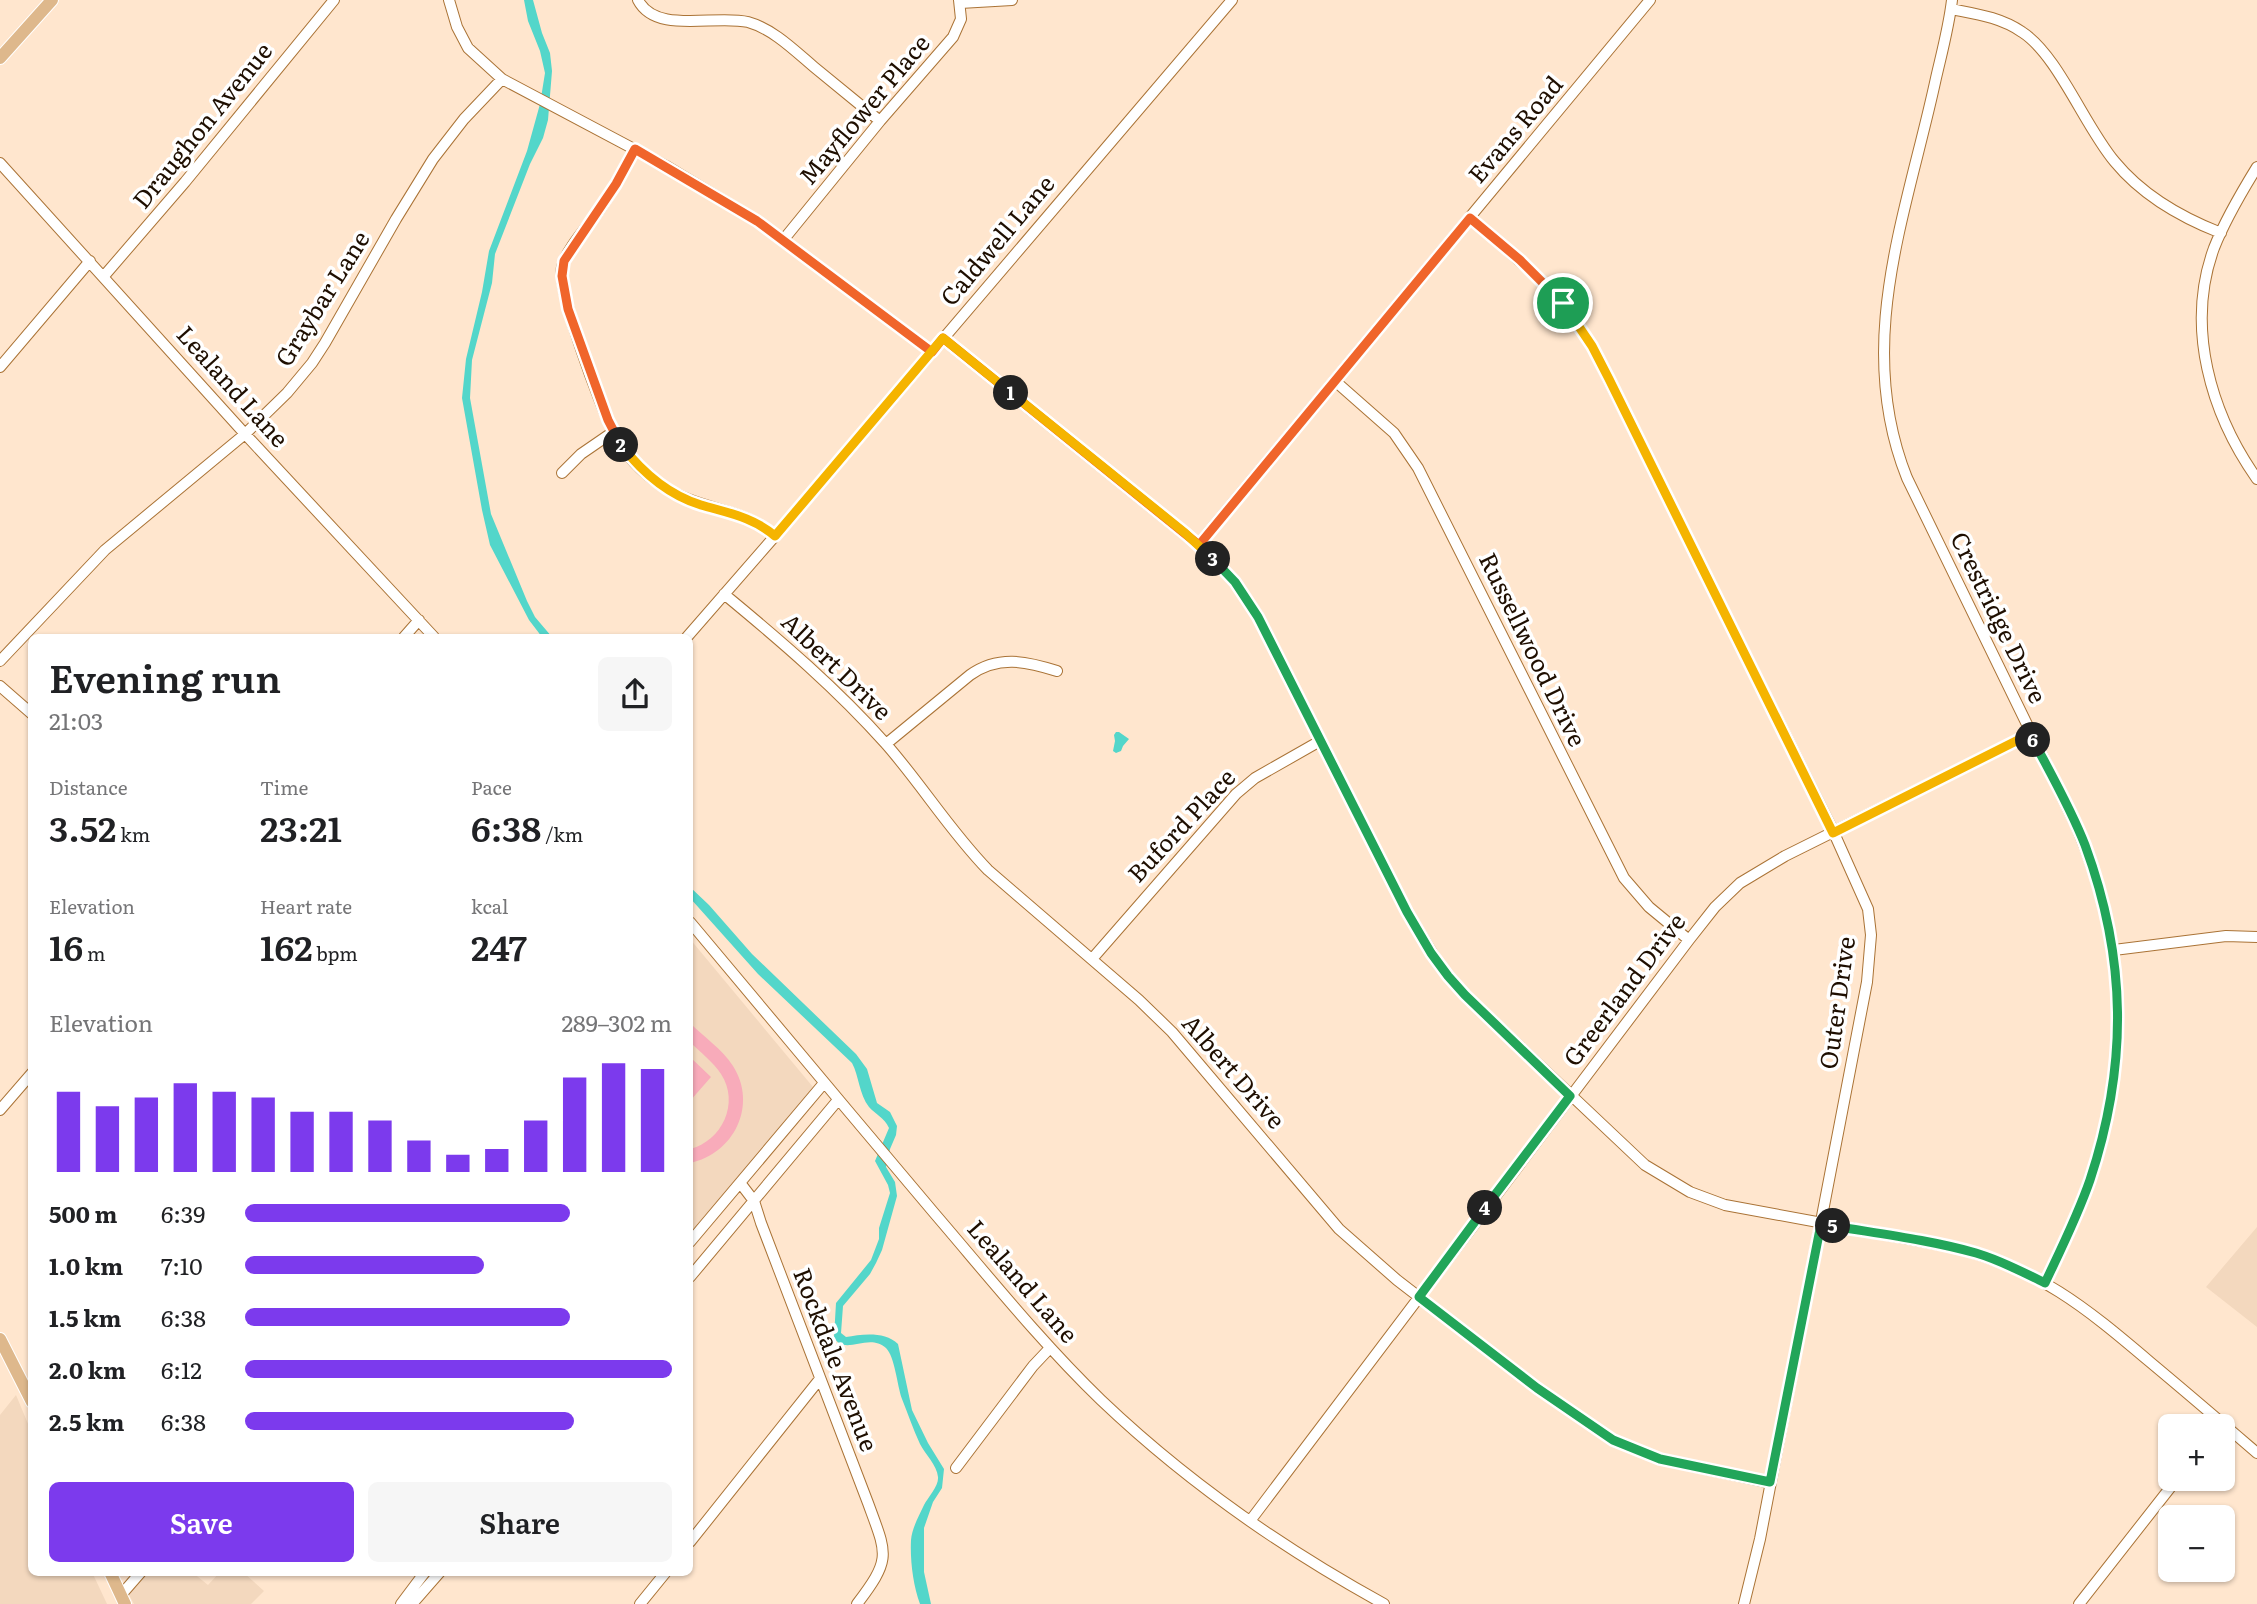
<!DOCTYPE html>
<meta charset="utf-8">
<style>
body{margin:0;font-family:Literata,serif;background:#f6f6f6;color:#202124;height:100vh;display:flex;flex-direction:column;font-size:26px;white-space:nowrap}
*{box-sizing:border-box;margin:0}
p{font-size:23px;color:#757577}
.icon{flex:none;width:38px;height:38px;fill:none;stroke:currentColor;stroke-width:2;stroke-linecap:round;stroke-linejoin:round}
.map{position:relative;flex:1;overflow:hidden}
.panel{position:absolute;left:28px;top:634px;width:665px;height:942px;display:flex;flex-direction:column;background:#fff;border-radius:10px;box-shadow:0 2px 5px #0004}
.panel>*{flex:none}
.controls{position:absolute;left:2158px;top:1414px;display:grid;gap:14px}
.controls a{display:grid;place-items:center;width:77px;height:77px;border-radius:10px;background:#fff;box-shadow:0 2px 5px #0004;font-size:35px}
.pin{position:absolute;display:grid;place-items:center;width:60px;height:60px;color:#fff;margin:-30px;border:4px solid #fff;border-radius:50%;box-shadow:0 2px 7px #0007}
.km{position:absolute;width:35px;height:35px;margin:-18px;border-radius:50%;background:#222;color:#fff;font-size:19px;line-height:35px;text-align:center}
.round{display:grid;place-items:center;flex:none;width:74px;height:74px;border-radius:10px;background:#f6f6f6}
.head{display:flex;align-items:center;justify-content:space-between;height:119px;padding:0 21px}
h1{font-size:38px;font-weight:600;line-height:52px}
.metrics{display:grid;grid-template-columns:repeat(3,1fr);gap:10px;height:119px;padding:7px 21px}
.metrics div{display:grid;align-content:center}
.metrics b{font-size:35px;font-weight:600}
.metrics small{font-size:19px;font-weight:400}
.metrics p{font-size:19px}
.chart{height:196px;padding:14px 21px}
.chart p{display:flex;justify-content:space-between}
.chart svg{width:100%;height:126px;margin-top:7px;stroke:#7c3aed;stroke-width:6}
.action{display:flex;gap:14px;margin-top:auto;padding:14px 21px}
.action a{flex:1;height:80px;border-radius:10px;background:#7c3aed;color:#fff;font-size:28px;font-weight:600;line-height:80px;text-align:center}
.action a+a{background:#f6f6f6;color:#202124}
ul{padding:0 21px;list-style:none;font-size:23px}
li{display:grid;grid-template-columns:112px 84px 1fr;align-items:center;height:52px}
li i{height:18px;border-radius:9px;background:#7c3aed}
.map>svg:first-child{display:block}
.built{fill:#f3d8be}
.green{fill:#f8abba}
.water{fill:#53d6ca}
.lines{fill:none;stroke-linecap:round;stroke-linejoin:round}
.minor-casing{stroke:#aa7336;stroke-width:12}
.major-casing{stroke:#fff;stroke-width:14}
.minor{stroke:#fff;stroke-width:10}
.major{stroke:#deb88c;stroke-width:12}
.split-1-casing{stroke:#fff;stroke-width:14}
.split-2-casing{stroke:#fff;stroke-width:14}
.split-3-casing{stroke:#fff;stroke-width:14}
.split-4-casing{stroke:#fff;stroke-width:14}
.split-5-casing{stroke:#fff;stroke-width:14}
.split-6-casing{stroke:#fff;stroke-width:14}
.split-7-casing{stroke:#fff;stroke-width:14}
.split-1{stroke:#f0652b;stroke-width:9}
.split-2{stroke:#f0652b;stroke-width:9}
.split-3{stroke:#f5b400;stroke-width:9}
.split-4{stroke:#22a559;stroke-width:9}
.split-5{stroke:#22a559;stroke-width:9}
.split-6{stroke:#22a559;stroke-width:9}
.split-7{stroke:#f5b400;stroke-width:9}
.labels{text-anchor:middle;stroke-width:7;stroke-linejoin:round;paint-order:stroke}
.street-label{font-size:24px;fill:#1e0e00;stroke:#fff}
</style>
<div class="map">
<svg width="2257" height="1604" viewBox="0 0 2257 1604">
<rect width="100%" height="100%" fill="#ffe6ce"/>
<path class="built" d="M690,939L813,1087L690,1233Z
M2257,1227V1327L2206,1287Z
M16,1395L31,1431L32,1572H92L107,1604H0V1415Z
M147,1572H192L208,1585L220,1572H243L264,1591L251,1604H134L129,1595Z"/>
<path class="green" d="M690,1023C704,1037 722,1049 733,1066C758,1105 734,1154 690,1163V1149C722,1141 740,1103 721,1074C713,1062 700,1052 690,1042Z
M690,1057L711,1077L690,1101Z"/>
<path class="water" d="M524,0H533L542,33L550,53L552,71L548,120L543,138L530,164L495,254L492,283L472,360L470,398L491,514L527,601L535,617L552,637H542L529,620L490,545L482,510L462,398L466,359L482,292L489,251L527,151L540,104L545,73L540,51L528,21Z
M1116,732H1119L1129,739L1123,746L1121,751L1116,753L1113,751L1115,741L1114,735Z
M690,887L709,905L752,954L856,1054L867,1069L877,1103L890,1112L897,1126L896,1135L890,1149L886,1167L895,1182L897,1196L882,1250L876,1263L870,1274L843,1306L841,1333L846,1337C862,1334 885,1331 898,1344L912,1410L928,1443L944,1469L942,1488L933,1502L924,1528V1572L931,1604H920C913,1585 910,1560 911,1540C912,1528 919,1516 924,1505C928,1497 939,1486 938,1477C937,1465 925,1454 920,1444C913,1429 908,1414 902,1399C897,1385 895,1357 886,1348C868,1332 844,1357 834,1337L836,1303L871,1260L879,1239V1228L890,1193L888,1185L875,1161L889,1128C884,1117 876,1115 869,1107C859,1094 859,1076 852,1063L758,974L690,898Z"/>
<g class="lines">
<g class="minor-casing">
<path id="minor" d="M449,0L457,27L468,48L502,79L666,166L757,221L932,352
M638,0C656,35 715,14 748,22C773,29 794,50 814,67C836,85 858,103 880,121
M1952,0C1949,26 1942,52 1936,78C1907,213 1853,343 1907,478L2076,825C2127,943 2130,1058 2090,1180C2078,1215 2061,1249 2045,1283
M960,3L1012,0
M1951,9C1976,14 2000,17 2022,32C2058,55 2085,127 2115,162C2143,196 2180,217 2221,233
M635,149C624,170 613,190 600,209C589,225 566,249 562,267C557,290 601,409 614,433C625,455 644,474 664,487C699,510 744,508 775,536
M0,163L245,434L434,637
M2257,167C2241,193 2225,220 2214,248C2185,327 2211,414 2257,479
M1470,218C1518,259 1559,291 1592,346L1834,833L1868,909L1871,935L1867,982L1760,1539L1744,1604
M784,239L880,121L953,37L961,19L959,0
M104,276L185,182L334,0
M943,339L1198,545L1235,582L1258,616L1407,912L1440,966L1465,995L1645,1165L1690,1192L1725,1205L1953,1247C2039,1269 2084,1306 2150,1362C2186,1392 2221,1422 2257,1453
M0,367L90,261
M1335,381L1394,433L1418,468L1624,878L1649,907L1689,940
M562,473L581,454L613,432
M1198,545L1650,0
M724,594C781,641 837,689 886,744C922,785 950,831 988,870L1139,1000L1172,1032L1339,1229L1397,1280L1537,1388L1613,1440L1660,1459L1770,1483
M404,637L419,620
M687,637L775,536L1232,0
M0,661L105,550L245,434L287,393L312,363L325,343L396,219L433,159L464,119L502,79
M0,686L32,714
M886,744L970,675C998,655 1026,661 1057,671
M690,922C771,1019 853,1117 935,1214C989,1277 1041,1342 1101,1400C1185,1480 1282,1548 1384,1604
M2114,950L2226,936L2257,937
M1092,959L1236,794L1255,778L1320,741
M0,1110L32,1073
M741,1184L754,1201L761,1223L868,1503C887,1555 892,1558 857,1604
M690,1242L824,1083
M690,1277L838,1100
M956,1468L1033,1366L1050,1348
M1250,1521L1689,940L1715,907L1740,883L1785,856L2030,734
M690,1542L819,1380
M121,1595L141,1572
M401,1604L425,1572
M412,1604L440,1572
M640,1604L666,1572
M2079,1604L2177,1479"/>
</g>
<g class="major-casing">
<path id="major" d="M0,58L52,0
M0,1339L32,1402
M110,1572L125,1604"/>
</g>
<use href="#minor" class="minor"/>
<use href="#major" class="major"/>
</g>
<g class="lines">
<g class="split-1-casing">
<path id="split-1" d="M1011,393L1199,545L1470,218L1520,260L1563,303"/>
</g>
<g class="split-2-casing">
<path id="split-2" d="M621,445L608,420L568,309L562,276L564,261L616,184L635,149L757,221L932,352L943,338L1011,393"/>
</g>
<g class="split-3-casing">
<path id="split-3" d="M621,445C642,472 668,495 701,505C728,513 753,517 775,536L943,338L1185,533L1213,559"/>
</g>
<g class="split-4-casing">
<path id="split-4" d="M1213,559L1235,582L1258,617L1407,912L1431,953L1448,976L1465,995L1570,1096L1485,1208"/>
</g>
<g class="split-5-casing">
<path id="split-5" d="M1485,1208L1419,1297L1537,1388L1613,1440L1660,1459L1770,1482L1821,1224L1833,1226"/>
</g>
<g class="split-6-casing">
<path id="split-6" d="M1833,1226C1881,1234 1930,1240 1976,1253C2000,1260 2023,1272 2045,1283C2061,1249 2078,1215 2090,1180C2128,1065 2127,959 2085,845C2071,809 2051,774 2033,740"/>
</g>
<g class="split-7-casing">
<path id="split-7" d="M1563,303L1592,346L1609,379L1833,833L2030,734L2033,740"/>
</g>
<use href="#split-1" class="split-1"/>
<use href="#split-2" class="split-2"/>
<use href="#split-3" class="split-3"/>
<use href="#split-4" class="split-4"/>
<use href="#split-5" class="split-5"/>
<use href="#split-6" class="split-6"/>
<use href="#split-7" class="split-7"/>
</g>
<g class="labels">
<g class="street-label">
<text transform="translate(865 110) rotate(-50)" y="8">Mayflower Place</text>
<text transform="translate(203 126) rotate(-51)" y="8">Draughon Avenue</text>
<text transform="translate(1516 130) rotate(-50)" y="8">Evans Road</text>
<text transform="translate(998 241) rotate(-50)" y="8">Caldwell Lane</text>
<text transform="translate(323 299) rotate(-58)" y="8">Graybar Lane</text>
<text transform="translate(232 387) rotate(48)" y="8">Lealand Lane</text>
<text transform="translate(1998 618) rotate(64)" y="8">Crestridge Drive</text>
<text transform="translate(1532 650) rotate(64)" y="8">Russellwood Drive</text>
<text transform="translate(836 667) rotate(44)" y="8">Albert Drive</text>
<text transform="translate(1182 826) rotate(-47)" y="8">Buford Place</text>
<text transform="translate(1625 990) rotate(-53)" y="8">Greerland Drive</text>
<text transform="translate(1838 1003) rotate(-82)" y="8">Outer Drive</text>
<text transform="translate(1233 1072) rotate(49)" y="8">Albert Drive</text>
<text transform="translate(1022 1282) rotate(49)" y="8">Lealand Lane</text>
<text transform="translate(835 1360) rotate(69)" y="8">Rockdale Avenue</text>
</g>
</g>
</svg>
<div class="controls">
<a>+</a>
<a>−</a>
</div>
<div class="pin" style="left:1563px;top:303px;background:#1e9e55"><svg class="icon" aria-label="arrive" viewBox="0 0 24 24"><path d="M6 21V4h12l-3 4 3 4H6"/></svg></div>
<b class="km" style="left:1011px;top:393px">1</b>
<b class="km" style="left:621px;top:445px">2</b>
<b class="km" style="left:1213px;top:559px">3</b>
<b class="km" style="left:1485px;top:1208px">4</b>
<b class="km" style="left:1833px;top:1226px">5</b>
<b class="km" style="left:2033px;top:740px">6</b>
<section class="panel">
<div class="head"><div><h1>Evening run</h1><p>21:03</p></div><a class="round"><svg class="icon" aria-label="share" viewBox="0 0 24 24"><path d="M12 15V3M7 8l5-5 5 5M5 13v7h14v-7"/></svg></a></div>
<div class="metrics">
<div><p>Distance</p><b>3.52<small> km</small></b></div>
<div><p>Time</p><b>23:21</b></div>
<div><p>Pace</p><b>6:38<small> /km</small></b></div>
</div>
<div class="metrics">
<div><p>Elevation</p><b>16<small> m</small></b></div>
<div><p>Heart rate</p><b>162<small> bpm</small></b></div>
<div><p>kcal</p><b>247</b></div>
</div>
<div class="chart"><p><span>Elevation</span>289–302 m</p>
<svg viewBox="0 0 160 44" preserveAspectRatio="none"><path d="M5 44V16M15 44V21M25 44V18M35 44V13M45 44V16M55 44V18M65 44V23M75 44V23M85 44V26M95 44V33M105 44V38M115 44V36M125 44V26M135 44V11M145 44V6M155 44V8"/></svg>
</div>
<ul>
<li><b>500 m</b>6:39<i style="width:76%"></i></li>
<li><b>1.0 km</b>7:10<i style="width:56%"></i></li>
<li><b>1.5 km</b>6:38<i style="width:76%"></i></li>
<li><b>2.0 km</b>6:12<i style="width:100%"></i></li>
<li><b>2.5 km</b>6:38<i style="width:77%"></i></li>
</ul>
<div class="action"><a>Save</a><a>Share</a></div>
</section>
</div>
